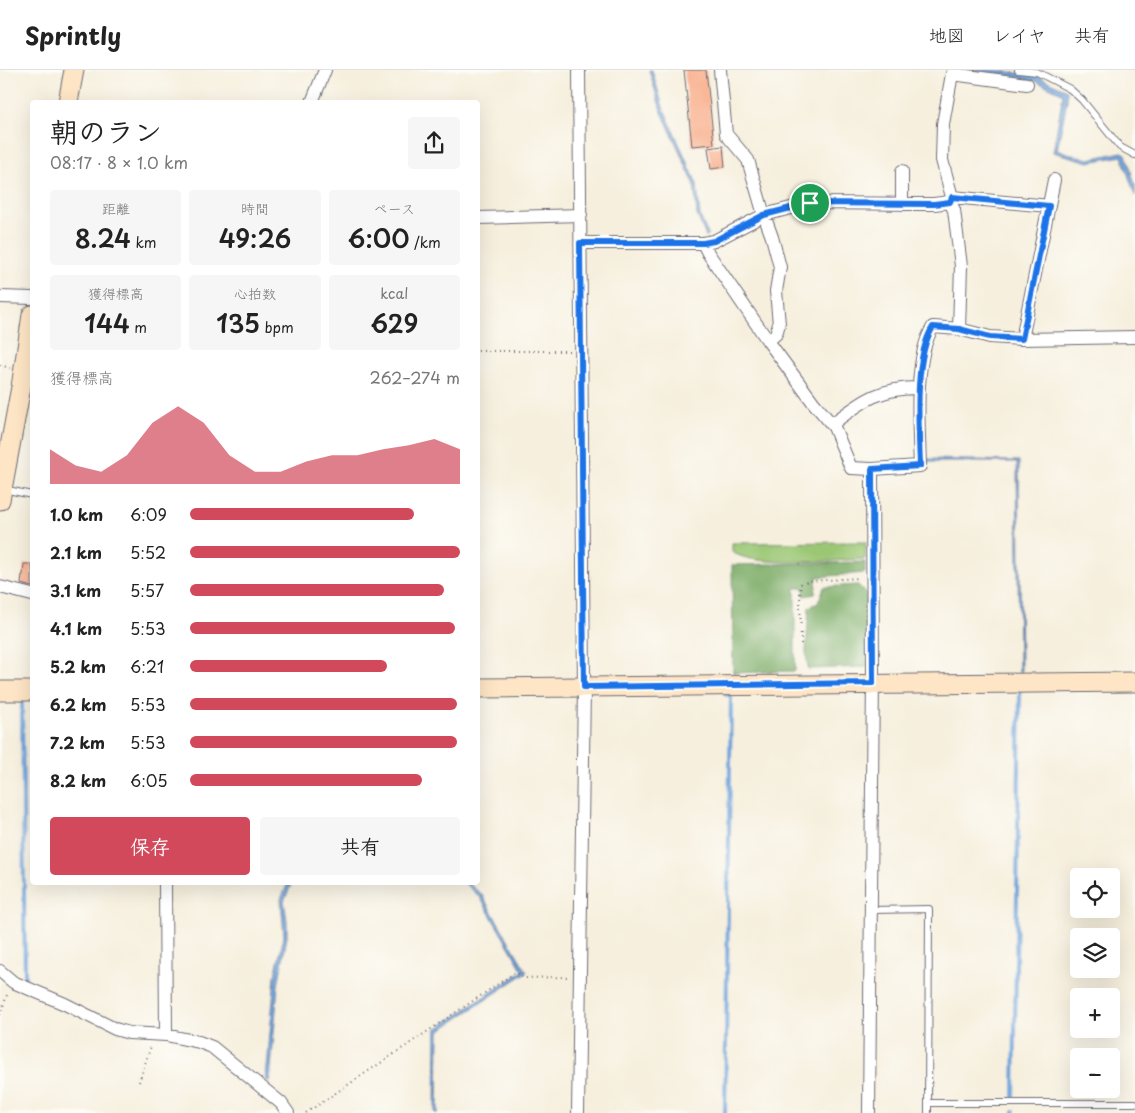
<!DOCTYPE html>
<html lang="ja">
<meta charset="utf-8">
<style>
body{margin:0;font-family:"Playpen Sans","Klee One",sans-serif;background:#f6f6f6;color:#222;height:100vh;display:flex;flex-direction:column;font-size:19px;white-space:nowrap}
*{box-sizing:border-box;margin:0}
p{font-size:16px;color:#767676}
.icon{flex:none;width:28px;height:28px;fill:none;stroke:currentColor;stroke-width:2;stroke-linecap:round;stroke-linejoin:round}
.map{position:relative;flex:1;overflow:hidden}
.details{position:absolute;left:30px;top:30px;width:450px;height:785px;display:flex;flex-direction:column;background:#fff;border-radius:5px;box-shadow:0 5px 20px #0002}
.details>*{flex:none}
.tools{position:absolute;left:1070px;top:798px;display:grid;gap:10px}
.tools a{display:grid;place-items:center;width:50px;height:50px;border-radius:5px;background:#fff;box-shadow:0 5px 20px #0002;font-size:25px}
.pin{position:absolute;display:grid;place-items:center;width:42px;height:42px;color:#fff;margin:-21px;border:2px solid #fff;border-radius:50%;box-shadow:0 1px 5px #0007}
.round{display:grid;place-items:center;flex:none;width:52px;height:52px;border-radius:5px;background:#f6f6f6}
.summary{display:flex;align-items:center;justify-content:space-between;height:85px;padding:0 20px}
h1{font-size:28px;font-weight:600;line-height:38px}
.stats{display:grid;grid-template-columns:repeat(3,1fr);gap:8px;height:85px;padding:5px 20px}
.stats div{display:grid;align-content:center;border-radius:5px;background:#f6f6f6;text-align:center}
.stats b{font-size:25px;font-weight:600}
.stats small{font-size:14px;font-weight:400}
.stats p{font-size:14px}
.chart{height:140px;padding:10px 20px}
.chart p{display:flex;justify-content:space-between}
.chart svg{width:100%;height:90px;margin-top:5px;fill:#d1495b;opacity:.7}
.button{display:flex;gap:10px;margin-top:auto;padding:10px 20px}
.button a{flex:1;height:58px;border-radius:5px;background:#d1495b;color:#fff;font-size:20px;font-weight:600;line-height:58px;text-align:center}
.button a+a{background:#f6f6f6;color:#222}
ul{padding:0 20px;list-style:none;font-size:16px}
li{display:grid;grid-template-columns:80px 60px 1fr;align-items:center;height:38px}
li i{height:12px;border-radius:6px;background:#d1495b}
header{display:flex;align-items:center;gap:30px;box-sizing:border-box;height:70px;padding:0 25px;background:#fff;border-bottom:1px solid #e0e0e0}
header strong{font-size:24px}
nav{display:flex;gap:28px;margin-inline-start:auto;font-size:18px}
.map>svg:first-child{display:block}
.green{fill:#9bc775;stroke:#5e7458}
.forest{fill:#7cac66;stroke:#4f6750}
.water{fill:#70a4dc;stroke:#49638c}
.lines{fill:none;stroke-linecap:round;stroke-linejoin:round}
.stream{stroke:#70a4dc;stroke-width:4}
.building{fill:#f9aa86}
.lane-casing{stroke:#6c6a74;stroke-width:8}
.street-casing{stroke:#6c6a74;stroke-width:14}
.secondary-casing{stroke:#6c6a74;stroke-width:21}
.path{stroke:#6c6a74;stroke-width:2;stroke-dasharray:1 4;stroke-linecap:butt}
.lane{stroke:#fff;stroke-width:6}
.street{stroke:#fff;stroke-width:12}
.secondary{stroke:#fde5c5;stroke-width:19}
.route-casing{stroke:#fff;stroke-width:10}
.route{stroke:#1a73e8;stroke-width:6}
</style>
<header>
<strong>Sprintly</strong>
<nav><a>地図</a><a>レイヤ</a><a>共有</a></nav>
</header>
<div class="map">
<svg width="1135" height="1043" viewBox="0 0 1135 1043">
<rect width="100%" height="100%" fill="#fdfcf7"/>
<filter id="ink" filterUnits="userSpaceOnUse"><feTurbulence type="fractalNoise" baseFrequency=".02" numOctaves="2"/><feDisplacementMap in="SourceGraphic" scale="10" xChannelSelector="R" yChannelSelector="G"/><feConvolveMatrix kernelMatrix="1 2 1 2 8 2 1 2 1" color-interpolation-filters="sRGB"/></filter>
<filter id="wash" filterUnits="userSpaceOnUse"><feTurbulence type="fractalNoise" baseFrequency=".0096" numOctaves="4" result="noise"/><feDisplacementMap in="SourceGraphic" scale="20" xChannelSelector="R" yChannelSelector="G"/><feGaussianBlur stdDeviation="1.12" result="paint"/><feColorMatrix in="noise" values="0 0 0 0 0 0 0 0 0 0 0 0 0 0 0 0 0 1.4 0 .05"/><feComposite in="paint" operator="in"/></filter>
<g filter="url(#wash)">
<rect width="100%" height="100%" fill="#f6efdd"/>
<path class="green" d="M866,472L865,489C834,490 755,498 732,482V473Z"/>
<path class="forest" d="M865,492V503L817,507L815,524L804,526V518H795V601L733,603L732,495Z
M858,515L866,523V597L808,599L806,581L809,537L818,533L824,517Z"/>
<path class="water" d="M649,0H652L663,37L697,114L700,146L708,165L706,167L697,145L694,114L661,40Z
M966,0H990L1035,5L1067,20V31L1057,80L1089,89L1122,82L1126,84L1135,115V126L1122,86L1089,92L1053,82L1063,25L1062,23L1036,11Z
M927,389L1019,391L1021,604L1019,603L1017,392H928Z
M288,813H292L284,831L287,851V867L278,915L270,1011L266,1010L275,906L284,866L281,829Z
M464,813H468L482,825L527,902L439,961L438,1043H435L436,959L523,901L480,827Z"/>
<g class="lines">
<path class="stream" d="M22,631L25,909
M1014,1027L1020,622
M725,1043L731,625H726
M1014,1043V1041"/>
</g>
<g id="blocks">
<path class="building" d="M684,0H706L714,74L692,76Z
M723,76L725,97L711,99L708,78Z
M24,494H32V517L21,514L22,505H23Z"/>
</g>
</g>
<g filter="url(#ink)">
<use href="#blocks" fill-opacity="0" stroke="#6c6a74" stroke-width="1"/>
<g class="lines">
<g class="lane-casing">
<path id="lane" d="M1018,0L1037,2L1070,19L1082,30L1120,77L1135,85
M3,419L32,425
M871,840L929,839L928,1043
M928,1033H1135"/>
</g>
<g class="street-casing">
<path id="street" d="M720,0L726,64L748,90L764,145L772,167L780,197L776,221L779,254L776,264L768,271
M952,4L1027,14
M312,32L325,0
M902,101V134
M952,127L1049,136
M950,132L954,140L961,196L959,259
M478,148L581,145
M581,173H703L708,183L768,271L813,332L834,357L851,398L872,399L920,396C919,359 913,288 933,257L959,259L990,267L1022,269L1135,267
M703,173L714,171L764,145L810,133L934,134L950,132L952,127L942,90L943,54L952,4L955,0
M0,227L32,228
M1022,269L1054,110
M832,354C863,331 878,318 918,318
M0,517L32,525
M165,812L166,965L199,972L212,977L281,1033L288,1043
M0,901L13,912L65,934L115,959L129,963L166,965
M578,1043L584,617L579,0
M869,1043L873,607L872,399"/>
</g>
<g class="secondary-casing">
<path id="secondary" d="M68,32L74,0
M0,430L21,317L32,245
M478,618L1135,612
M0,621H32"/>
</g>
<path class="path" d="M478,281H570
M0,295L10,298
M801,574L800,524L801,514L809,511L860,508
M0,945L8,922
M139,1012L151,976
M306,1043L516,902L523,908L567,907"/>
<use href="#lane" class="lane"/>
<use href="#street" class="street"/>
<use href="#secondary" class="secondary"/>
</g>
</g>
<g class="lines" filter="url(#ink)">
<g class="route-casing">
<path id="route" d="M952,127L1049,136L1022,269L990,267L959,259L933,257C913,288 919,359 920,396L872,399L873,613L584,617L580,173H703L714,171L764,145L810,133L934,134L950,132Z"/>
</g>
<use href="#route" class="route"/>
</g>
</svg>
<div class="tools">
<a><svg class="icon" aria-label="locate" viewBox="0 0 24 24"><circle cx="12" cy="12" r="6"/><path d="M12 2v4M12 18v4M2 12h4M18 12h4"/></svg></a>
<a><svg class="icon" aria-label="layers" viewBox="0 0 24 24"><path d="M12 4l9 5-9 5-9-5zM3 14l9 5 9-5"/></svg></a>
<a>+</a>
<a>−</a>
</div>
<div class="pin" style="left:810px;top:133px;background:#1e9e55"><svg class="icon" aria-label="arrive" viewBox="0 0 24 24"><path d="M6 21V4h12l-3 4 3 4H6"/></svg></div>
<section class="details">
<div class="summary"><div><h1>朝のラン</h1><p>08:17 · 8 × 1.0 km</p></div><a class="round"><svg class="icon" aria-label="share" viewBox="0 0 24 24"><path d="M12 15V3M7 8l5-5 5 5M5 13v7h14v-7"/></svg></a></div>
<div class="stats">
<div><p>距離</p><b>8.24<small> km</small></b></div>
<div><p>時間</p><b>49:26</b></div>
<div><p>ペース</p><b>6:00<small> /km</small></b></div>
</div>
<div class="stats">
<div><p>獲得標高</p><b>144<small> m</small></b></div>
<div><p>心拍数</p><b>135<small> bpm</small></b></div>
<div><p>kcal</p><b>629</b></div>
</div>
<div class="chart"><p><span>獲得標高</span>262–274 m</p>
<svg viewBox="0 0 160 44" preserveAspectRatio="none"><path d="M0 44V27L10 35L20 38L30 30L40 14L50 6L60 14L70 30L80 38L90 38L100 33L110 30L120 30L130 27L140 25L150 22L160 27V44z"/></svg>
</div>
<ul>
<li><b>1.0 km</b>6:09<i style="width:83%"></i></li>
<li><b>2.1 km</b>5:52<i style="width:100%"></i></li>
<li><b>3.1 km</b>5:57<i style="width:94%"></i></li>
<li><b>4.1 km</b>5:53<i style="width:98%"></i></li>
<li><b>5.2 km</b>6:21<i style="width:73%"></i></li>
<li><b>6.2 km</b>5:53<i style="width:99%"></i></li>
<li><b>7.2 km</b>5:53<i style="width:99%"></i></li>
<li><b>8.2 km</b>6:05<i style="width:86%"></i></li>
</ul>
<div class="button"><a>保存</a><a>共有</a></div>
</section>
</div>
